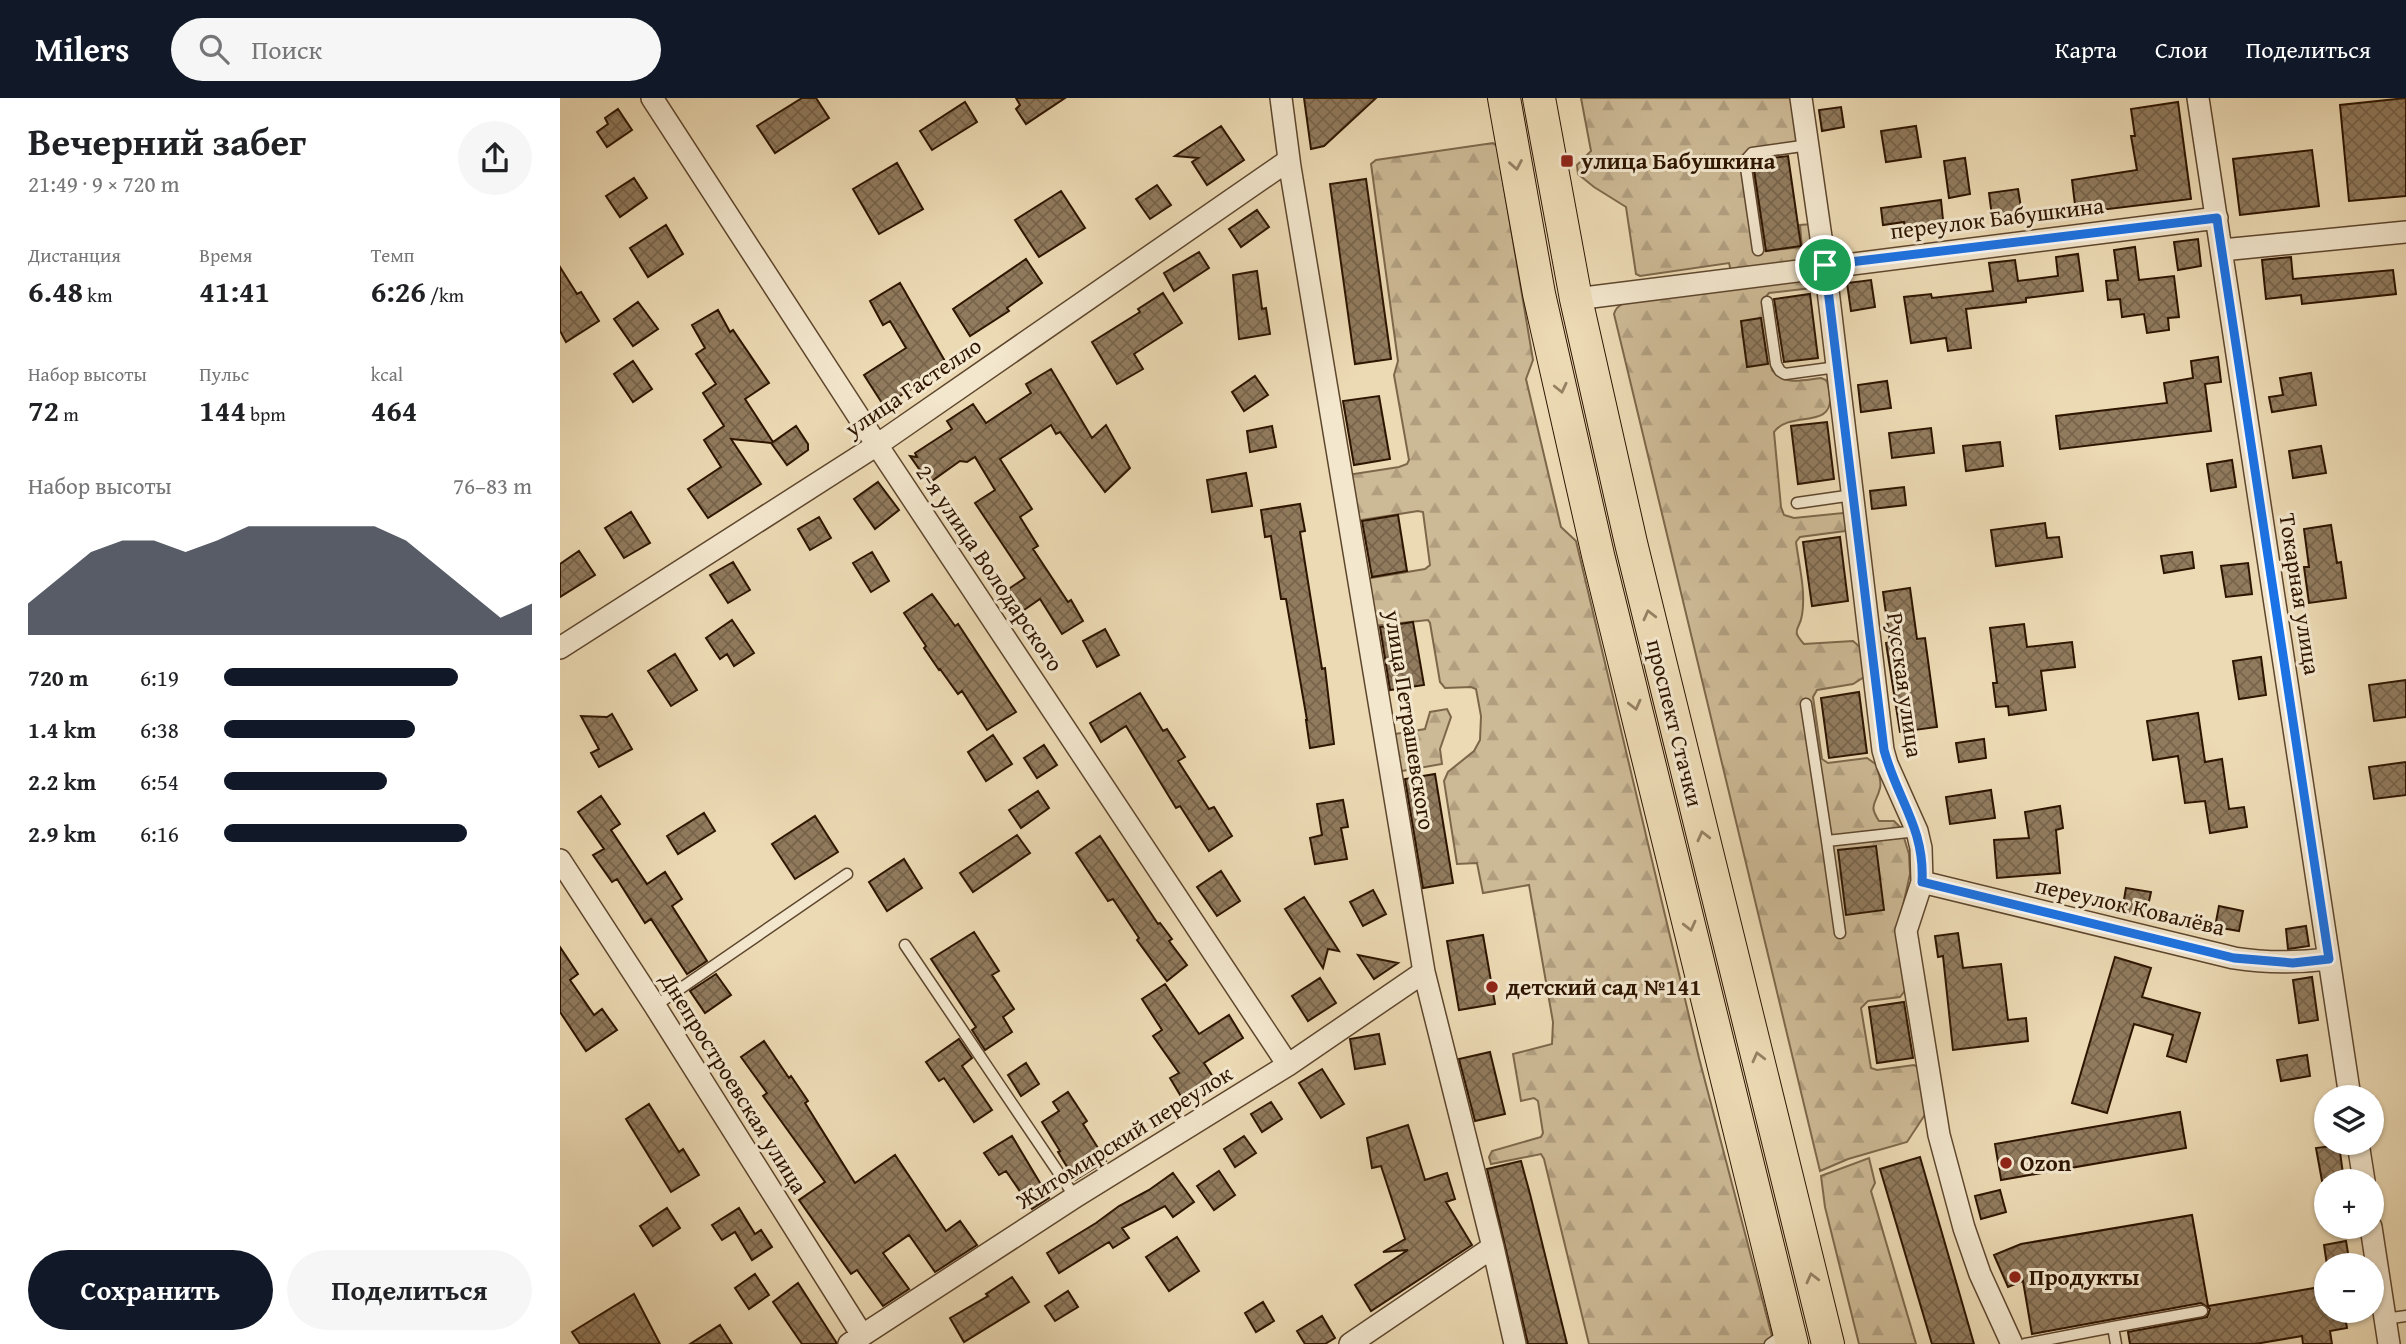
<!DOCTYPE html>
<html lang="ru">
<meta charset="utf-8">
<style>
body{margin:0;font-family:"Gentium Book Plus",serif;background:#f6f6f6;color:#202124;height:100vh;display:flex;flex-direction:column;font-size:26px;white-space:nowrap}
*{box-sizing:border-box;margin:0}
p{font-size:23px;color:#757577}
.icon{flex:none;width:38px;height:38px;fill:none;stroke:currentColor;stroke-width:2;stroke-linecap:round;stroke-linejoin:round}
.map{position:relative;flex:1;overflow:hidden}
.panel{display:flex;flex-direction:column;background:#fff;width:560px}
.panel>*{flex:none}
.fabs{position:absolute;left:1754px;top:987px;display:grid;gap:14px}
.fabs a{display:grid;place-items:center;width:70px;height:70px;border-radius:50%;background:#fff;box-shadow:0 2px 5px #0004;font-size:35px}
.pin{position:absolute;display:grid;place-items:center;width:60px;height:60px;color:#fff;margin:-30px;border:4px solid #fff;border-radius:50%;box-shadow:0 2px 7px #0007}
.round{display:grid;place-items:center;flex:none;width:74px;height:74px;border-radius:37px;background:#f6f6f6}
.summary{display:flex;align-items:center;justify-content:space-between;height:119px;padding:0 28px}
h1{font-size:38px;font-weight:600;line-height:52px}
.metrics{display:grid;grid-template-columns:repeat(3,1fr);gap:10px;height:119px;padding:7px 28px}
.metrics div{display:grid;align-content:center}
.metrics b{font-size:30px;font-weight:600}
.metrics small{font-size:19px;font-weight:400}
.metrics p{font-size:19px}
.chart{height:196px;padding:14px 28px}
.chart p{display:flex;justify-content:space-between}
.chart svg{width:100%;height:126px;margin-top:7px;fill:#111827;opacity:.7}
.button{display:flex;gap:14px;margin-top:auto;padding:14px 28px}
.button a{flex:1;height:80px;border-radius:42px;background:#111827;color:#fff;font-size:28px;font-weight:600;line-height:80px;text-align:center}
.button a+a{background:#f6f6f6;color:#202124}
ul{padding:0 28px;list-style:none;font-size:23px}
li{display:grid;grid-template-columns:112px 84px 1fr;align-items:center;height:52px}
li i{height:18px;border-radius:9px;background:#111827}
header{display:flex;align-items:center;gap:42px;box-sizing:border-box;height:98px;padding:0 35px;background:#111827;color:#fff}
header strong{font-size:33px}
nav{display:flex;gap:38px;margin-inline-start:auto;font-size:24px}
.search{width:490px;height:63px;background:#f6f6f6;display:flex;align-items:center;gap:18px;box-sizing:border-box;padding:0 24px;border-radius:38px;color:#757577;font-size:26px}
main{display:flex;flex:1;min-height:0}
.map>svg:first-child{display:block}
.forest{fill:url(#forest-firs);stroke:#7d674a;stroke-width:2}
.building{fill:url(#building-cross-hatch);stroke:#2e1500;stroke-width:2}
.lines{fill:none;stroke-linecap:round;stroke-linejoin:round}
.service-casing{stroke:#5e462d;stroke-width:13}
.minor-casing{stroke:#5e462d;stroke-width:24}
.primary-casing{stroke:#2e1500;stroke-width:34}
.service{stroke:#f3e7ce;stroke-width:10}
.minor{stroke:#f3e7ce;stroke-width:21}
.primary{stroke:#ecdab4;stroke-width:32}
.oneway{stroke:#968163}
.route-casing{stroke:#fff;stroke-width:14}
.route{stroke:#1a73e8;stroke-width:9}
.poi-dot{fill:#8f2418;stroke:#f3e7ce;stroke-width:2.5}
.labels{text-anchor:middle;stroke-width:6;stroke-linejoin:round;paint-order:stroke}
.poi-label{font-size:23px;font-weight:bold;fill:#2e1500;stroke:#f3e7ce;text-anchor:start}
.street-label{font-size:23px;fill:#2e1500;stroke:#f3e7ce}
</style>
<header>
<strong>Milers</strong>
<div class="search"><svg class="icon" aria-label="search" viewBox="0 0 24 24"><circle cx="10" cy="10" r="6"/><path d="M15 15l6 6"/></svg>Поиск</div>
<nav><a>Карта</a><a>Слои</a><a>Поделиться</a></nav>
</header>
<main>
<section class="panel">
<div class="summary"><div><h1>Вечерний забег</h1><p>21:49 · 9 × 720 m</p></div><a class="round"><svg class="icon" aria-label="share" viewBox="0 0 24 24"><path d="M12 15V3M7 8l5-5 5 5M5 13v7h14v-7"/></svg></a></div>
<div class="metrics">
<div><p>Дистанция</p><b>6.48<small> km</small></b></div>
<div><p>Время</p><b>41:41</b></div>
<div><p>Темп</p><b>6:26<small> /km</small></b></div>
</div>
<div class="metrics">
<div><p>Набор высоты</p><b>72<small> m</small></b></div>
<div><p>Пульс</p><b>144<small> bpm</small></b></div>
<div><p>kcal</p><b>464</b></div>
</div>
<div class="chart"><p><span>Набор высоты</span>76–83 m</p>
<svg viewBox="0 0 160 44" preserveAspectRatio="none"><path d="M0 44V33L10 24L20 15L30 11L40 11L50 15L60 11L70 6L80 6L90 6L100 6L110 6L120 11L130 20L140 29L150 38L160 33V44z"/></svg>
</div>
<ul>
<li><b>720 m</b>6:19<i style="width:76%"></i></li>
<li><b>1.4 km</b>6:38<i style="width:62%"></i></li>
<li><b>2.2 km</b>6:54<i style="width:53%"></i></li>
<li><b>2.9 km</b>6:16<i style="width:79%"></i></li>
</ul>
<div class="button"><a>Сохранить</a><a>Поделиться</a></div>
</section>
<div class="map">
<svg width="1846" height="1246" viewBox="0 0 1846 1246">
<defs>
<pattern id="forest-firs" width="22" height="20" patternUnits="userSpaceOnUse" patternTransform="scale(1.75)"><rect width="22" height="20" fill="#ccb995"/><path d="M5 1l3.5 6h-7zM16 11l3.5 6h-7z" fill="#b09e7f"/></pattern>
<pattern id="building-cross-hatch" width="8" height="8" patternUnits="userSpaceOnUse" patternTransform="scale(1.75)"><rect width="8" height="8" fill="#917b5e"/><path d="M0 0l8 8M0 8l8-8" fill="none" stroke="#77644b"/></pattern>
</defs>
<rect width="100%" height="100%" fill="#ecdab4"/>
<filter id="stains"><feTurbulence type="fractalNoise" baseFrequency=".00286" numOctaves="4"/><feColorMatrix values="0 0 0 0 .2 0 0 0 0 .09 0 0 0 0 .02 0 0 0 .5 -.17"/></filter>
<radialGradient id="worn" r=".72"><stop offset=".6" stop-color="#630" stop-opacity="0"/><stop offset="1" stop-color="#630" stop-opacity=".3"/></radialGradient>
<path class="forest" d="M1021,0H1237L1245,53L1191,61L1204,153L1242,149L1240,127L1252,126L1258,162L1172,177L1169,165L1080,178L1076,176L1066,109L1034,89L1018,76L1017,67L1031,53Z
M933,45L937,48L973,262L966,281L1001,429L1016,443L1139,960L1214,1246H1029L984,1061L981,1056L931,1066L929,1059L932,1053L981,1039L983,1035L978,1003L974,1000L961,1003L953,956L992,946L993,924L969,787L923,795L917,765L897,766L884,683L888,674L914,653L920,642L921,618L916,591L911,589L885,590L880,584L870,525L868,522L813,528L805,481L865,471L870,467L863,414L858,413L795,423L787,377L839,369L847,366L849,362L834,277L838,263L811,66L816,62Z
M1255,181L1256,187L1252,190L1209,195L1202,203L1212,272C1225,288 1242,282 1261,280L1266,282C1269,287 1269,292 1270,298C1273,332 1230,312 1214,334L1221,409L1224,417L1234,420L1283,415L1287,418L1289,428L1285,433L1240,439L1236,444C1239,467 1246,494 1242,517C1240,532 1230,531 1244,546L1293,543L1301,550L1304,579L1293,586L1257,592L1253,599L1262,661L1268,665L1307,660L1317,667C1318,674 1322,684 1320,690C1316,707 1308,706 1319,723H1334L1341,730L1349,756L1350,776L1342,812L1347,890L1340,899L1308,903L1301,910L1311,970L1317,972L1354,967L1364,973L1366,1015L1347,1044L1288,1061L1260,1073L1054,216C1057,203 1075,203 1087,200Z
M887,611L891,619L880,651L882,666L836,674L829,637L865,631L870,614Z
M1309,1060L1315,1085L1311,1093L1356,1246H1299L1265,1109L1261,1078Z"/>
<path class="building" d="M242,0H256L269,20L215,55L197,28Z
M456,0H505L466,26L456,11L460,7Z
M744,0H816L764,48L751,51Z
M1846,0V98L1789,103L1780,7Z
M405,4L417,24L372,52L360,33Z
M1618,4L1631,101L1516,115L1512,82L1577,72L1571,38H1575L1571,11Z
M1281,9L1284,29L1262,33L1259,12Z
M58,11L72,32L47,49L37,34L48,26L45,20Z
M661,28L684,62L647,87L632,64L638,60L615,58Z
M1356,28L1361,59L1326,64L1321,33Z
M1752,52L1759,108L1680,117L1673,61Z
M1228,58L1241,148L1206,153L1193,65L1196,62Z
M1405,60L1410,96L1389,100L1384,63Z
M337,65L363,111L319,136L293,91Z
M74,80L87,100L60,119L46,98Z
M806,81L831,261L795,266L770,86Z
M597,87L611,107L590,121L576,101Z
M1458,91L1463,122L1433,126L1429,95Z
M501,93L525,130L479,159L455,122Z
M1381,102L1384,132L1345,137L1344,124L1323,127L1321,110Z
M697,112L709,129L681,149L669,131Z
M106,127L123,156L88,179L70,150Z
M1638,141L1641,168L1618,172L1614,144Z
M1575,149L1579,182L1614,178L1619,219L1608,220L1609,232L1587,235L1584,216L1562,219L1560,201L1548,202L1546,183L1558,182L1554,152Z
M639,154L649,170L614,193L604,175Z
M1518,156L1523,193L1466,200V204L1406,211L1411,250L1388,253L1386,240L1351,245L1344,199L1371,196L1372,200L1433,193L1429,165L1455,162L1458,183L1498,178L1496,159Z
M1731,159L1733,181L1833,172L1836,196L1742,206L1741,197L1706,201L1702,162Z
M466,161L482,185L447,210L449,213L410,238L393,211Z
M0,169L17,196L21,194L39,223L6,244L0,233Z
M697,173L702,211L706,210L710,236L679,241L673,177Z
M1311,182L1315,209L1291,213L1287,185Z
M340,185L386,265L356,283L358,287L328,305H322L304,277L346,250L330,223L323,227L310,203Z
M603,195L622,225L574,256L583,271L557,286L532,244L580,214L578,211Z
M1250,196L1258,260L1224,264L1214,201Z
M78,204L98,231L73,248L54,221Z
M158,212L170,234L173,232L209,285L185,301L213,344L236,328L248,346V352L227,367L211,345L171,341L201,386L148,420L128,391L161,369L144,342L164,328L143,295L156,286L136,256L145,250L132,227Z
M1201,220L1208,266L1187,269L1181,223Z
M1658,259L1661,284L1645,286L1651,333L1500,351L1496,318L1607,305L1604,285L1633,280L1631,263Z
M73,263L92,291L73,304L54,276Z
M491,271L532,340L546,327L570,370L545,394L500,334L496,336L491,327L440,361L472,411L460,419L478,448L473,451L508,504L511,502L523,523L502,536L480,501L461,514L447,492L465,480L415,405L435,392L415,359L407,364L400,363L369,385L350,358L357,359L355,355L392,331L387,323L413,306L426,325L471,295L466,286Z
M1751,275L1756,307L1712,314L1709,299L1723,297L1720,280Z
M695,278L708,297L684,313L672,294Z
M1327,283L1331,310L1301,314L1298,287Z
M819,298L830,361L794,367L783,303Z
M1267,324L1274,381L1238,386L1231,328Z
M712,328L716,349L690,354L687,333Z
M1371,330L1374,355L1332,360L1329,335Z
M1440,344L1443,368L1406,373L1403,348Z
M1761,348L1766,375L1733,380L1729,353Z
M1672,362L1676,389L1651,393L1647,366Z
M686,375L692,408L652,414L647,382Z
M318,384L339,412L315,431L294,401Z
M1344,389L1346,407L1312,411L1310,393Z
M740,406L745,433L740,434L762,571L765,570L774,646L750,650L746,622H747L726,501H721L711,438L705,439L701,412Z
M71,414L90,445L64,460L45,430Z
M838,417L847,473L812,479L802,423Z
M259,419L271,440L250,452L238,431Z
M1485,425L1487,440L1499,439L1502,459L1436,468L1431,432Z
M1771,427L1777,465L1781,464L1786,500L1749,505L1744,469H1749L1744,431Z
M1280,439L1288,503L1252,508L1243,444Z
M19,453L35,477L0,499V466Z
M312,454L329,483L311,494L293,465Z
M1632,454L1634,470L1604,475L1601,458Z
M173,464L190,492L168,505L150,477Z
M1688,465L1692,496L1666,499L1661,468Z
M1350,490L1357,541L1365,540L1377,629L1340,634L1326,545L1330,544L1323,494Z
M372,496L395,528L398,526L456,614L427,632L402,593L398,596L380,571L379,572L364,550L366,548L344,515Z
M172,522L194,555L174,568L167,556L160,561L146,540Z
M853,524L864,587L830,592L820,529Z
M1464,526L1467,549L1512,544L1515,569L1481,573L1486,612L1449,617L1448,608L1436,609L1433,585H1437L1430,530Z
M545,531L559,557L537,569L523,543Z
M115,556L137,592L111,608L88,573Z
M1701,559L1706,597L1679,601L1673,563Z
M1846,582V619L1814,623L1809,587Z
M1299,594L1307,655L1269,660L1261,600Z
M580,595L603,633L607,631L625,659L618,663L649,711L654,709L672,738L649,753L620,708L616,710L566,628L541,644L530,625Z
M1638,615L1645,664L1662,661L1669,711L1684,709L1687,729L1650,735L1645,703L1625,705L1618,658L1593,662L1587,623Z
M52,616L72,651L39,669L31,655L39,651L21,618L47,619Z
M433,637L452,666L426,683L408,654Z
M1424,641L1426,660L1399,664L1396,645Z
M484,647L497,667L477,680L464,660Z
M1846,664V697L1814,701L1809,669Z
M875,676L893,785L863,790L845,681Z
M1431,692L1435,720L1390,726L1386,699Z
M478,693L489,710L461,730L449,712Z
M41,698L60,726L51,732L87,786L105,774L122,801L112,808L147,863L127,876L91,821L85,825L57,781L52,784L33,757L44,751L18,714Z
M783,702L788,729L781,730L787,761L755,766L750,740L762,737L757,706Z
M1500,708L1503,730L1496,732L1500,775L1437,780L1434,742L1469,740L1465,714Z
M144,715L155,733L118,756L107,738Z
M255,718L278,754L235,781L212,746Z
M457,737L470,755L413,794L400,775Z
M540,738L598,826L600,825L612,841L609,843L627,867L607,883L577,842L579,840L553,801L548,803L516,755Z
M1316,748L1324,812L1286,817L1278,752Z
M344,761L362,790L327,813L309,784Z
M661,773L680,803L657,818L637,789Z
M1566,790L1591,794L1586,817L1562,813Z
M813,792L826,816L803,828L790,804Z
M744,799L779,853L768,851L763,870L725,811Z
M1659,808L1683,813L1679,833L1655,829Z
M1746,828L1749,848L1728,851L1726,831Z
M414,834L439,873L432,877L454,911L443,919L452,934L425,952L412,932L416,929L371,861Z
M1398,835L1403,870L1441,866L1448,922L1466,920L1468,943L1393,952L1383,858L1378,859L1375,838Z
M923,837L935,906L899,912L887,843Z
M0,849L18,876L10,882L34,917L42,911L57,932L26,953L0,914Z
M798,857L838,865L814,881Z
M1555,859L1591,870L1582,899L1640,915L1626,964L1607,958L1613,937L1574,926L1547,1015L1512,1005Z
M156,876L171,897L145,915L130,893Z
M1752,879L1758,922L1739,925L1733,882Z
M760,880L776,905L748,923L732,898Z
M605,886L639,936L669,917L683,940L644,965L657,985L625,1005L610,980L619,975L593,938L602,932L582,901Z
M1344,904L1353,960L1317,965L1309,909Z
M819,936L825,966L795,971L790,941Z
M399,941L412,960L402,968L432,1012L414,1024L384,980L379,983L366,964Z
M204,943L229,980L231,978L248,1003L245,1005L295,1085L335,1057L386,1133L400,1123L417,1147L375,1174L349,1137L323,1155L349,1191L323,1208L297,1172L291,1176L239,1102L265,1084L203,998L207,995L181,959Z
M930,954L945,1016L915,1023L899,961Z
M1747,957L1750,978L1721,983L1717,962Z
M466,965L479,986L461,998L448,977Z
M762,971L784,1006L761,1020L739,985Z
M508,994L527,1023L523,1026L546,1063L515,1082L498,1054L500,1053L482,1024L499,1013L493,1004Z
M711,1004L722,1021L702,1034L691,1016Z
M89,1006L119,1054L123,1051L139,1077L111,1094L66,1021Z
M1620,1014L1626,1050L1441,1082L1435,1046Z
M848,1027L865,1082L887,1075L895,1101L886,1104L912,1147L811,1213L795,1187L848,1152L823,1154L845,1141L821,1068L812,1070L807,1040Z
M452,1038L489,1100L472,1111L446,1073L439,1077L424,1055Z
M684,1038L696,1055L675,1069L664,1051Z
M1779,1047L1784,1083H1762L1756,1050Z
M1360,1059L1397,1187L1414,1246H1372L1320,1071Z
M961,1063L970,1096L1007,1246H968L927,1071Z
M659,1073L675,1097L654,1112L637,1088Z
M613,1075L634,1104L613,1119L605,1108L562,1130L569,1140L553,1150L549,1144L499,1175L487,1155L536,1125L559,1108L589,1092Z
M1440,1092L1446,1114L1421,1121L1415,1098Z
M107,1110L120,1130L93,1148L80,1128Z
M179,1110L195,1136L201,1132L212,1149L192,1162L175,1134L162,1142L152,1127Z
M1632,1117L1648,1208L1766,1188V1213H1784L1787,1230L1770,1233L1772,1246H1743L1742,1238L1695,1246H1570L1568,1234L1647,1219L1650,1211L1641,1205L1472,1236L1463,1183L1448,1189L1434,1157L1461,1146Z
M617,1139L639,1173L609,1193L586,1159Z
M1786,1143L1790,1167H1767L1764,1147Z
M195,1176L209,1197L189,1211L175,1190Z
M452,1179L469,1204L404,1244L390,1220L428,1198L426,1196Z
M238,1185L276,1244V1246H242L213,1204Z
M508,1193L518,1209L495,1223L485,1208Z
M74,1196L100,1246H20L12,1234Z
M703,1204L714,1223L696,1234L685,1215Z
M762,1218L775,1240L765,1246H745L737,1233Z
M160,1227L172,1246H130Z"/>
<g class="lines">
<g class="service-casing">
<path id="service" d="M1198,152L1185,63L1192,55L1249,47
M1207,204L1216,266L1220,273L1225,276L1277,269
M1237,405L1293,397
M1246,606L1267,743
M1280,835L1267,743L1357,733
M345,847L515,1099
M95,908L287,776
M1825,1221L1846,1218
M1553,1229L1642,1213
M1210,1246L1226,1235
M1465,1246L1553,1229L1556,1246"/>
</g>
<g class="minor-casing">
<path id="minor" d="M92,0L317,347L728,967
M721,0L730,69L864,874L933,1149L955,1246
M1241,0L1265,167L1323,652L1327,666L1357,733L1361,750L1362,784L1346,833L1379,1037L1404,1130L1420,1176L1452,1246
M1638,0L1790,999
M1662,152L1846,134
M1016,201L1657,120
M0,550L317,347L729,62
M0,762L95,908L302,1237
M1362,784L1674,860C1706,865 1735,865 1768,861
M1798,1045L1804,1083
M1811,1129L1829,1246
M289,1246L515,1099L728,967L864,874
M790,1246L933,1149"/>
</g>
<g class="primary-casing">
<path id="primary" d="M944,0L979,196L1038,457L1232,1246
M979,0L1016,201L1071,445L1268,1246"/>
</g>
<use href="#service" class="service"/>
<use href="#minor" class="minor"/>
<use href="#primary" class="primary"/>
</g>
<defs><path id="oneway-chevron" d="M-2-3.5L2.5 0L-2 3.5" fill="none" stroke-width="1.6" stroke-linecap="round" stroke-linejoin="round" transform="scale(1.75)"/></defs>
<g class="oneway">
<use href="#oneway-chevron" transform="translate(956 67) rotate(80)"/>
<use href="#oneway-chevron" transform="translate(1001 290) rotate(77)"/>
<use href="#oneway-chevron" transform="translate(1089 517) rotate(-104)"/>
<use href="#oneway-chevron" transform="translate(1075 607) rotate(76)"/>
<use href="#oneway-chevron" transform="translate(1143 738) rotate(-104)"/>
<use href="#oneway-chevron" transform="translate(1130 828) rotate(76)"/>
<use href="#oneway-chevron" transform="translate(1198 959) rotate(-104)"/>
<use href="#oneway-chevron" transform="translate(1252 1180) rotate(-104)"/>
</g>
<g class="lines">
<g class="route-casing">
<path id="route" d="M1657,120L1658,128L1769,861L1733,865L1674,860L1362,784C1365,730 1337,701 1324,652L1265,167Z"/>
</g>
<use href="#route" class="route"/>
</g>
<g class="poi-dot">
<rect x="1000" y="56" width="14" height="14" rx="3.5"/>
<circle cx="932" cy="889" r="7"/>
<circle cx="1446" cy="1065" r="7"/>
<circle cx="1455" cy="1179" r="7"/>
</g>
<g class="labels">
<g class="poi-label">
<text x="1021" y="71">улица Бабушкина</text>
<text x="946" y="897">детский сад №141</text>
<text x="1460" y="1073">Ozon</text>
<text x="1469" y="1187">Продукты</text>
</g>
<g class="street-label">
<text transform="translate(1437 120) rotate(-7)" y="8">переулок Бабушкина</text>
<text transform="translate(353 289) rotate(-34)" y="8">улица Гастелло</text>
<text transform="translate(430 470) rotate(56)" y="8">2-я улица Володарского</text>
<text transform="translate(1740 496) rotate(81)" y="8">Токарная улица</text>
<text transform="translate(1345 587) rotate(82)" y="8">Русская улица</text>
<text transform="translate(850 622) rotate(81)" y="8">улица Петрашевского</text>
<text transform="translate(1115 625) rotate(76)" y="8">проспект Стачки</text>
<text transform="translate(1570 808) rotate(13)" y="8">переулок Ковалёва</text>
<text transform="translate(174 985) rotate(58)" y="8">Днепростроевская улица</text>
<text transform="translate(564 1039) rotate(-32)" y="8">Житомирский переулок</text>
</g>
</g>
<rect width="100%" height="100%" filter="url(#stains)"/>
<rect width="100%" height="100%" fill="url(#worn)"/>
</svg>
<div class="fabs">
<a><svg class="icon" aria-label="layers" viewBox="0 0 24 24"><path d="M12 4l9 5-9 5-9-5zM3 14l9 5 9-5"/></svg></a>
<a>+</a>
<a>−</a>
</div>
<div class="pin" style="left:1265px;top:167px;background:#1e9e55"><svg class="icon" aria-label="arrive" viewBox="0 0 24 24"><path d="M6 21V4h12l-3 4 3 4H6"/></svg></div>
</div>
</main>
